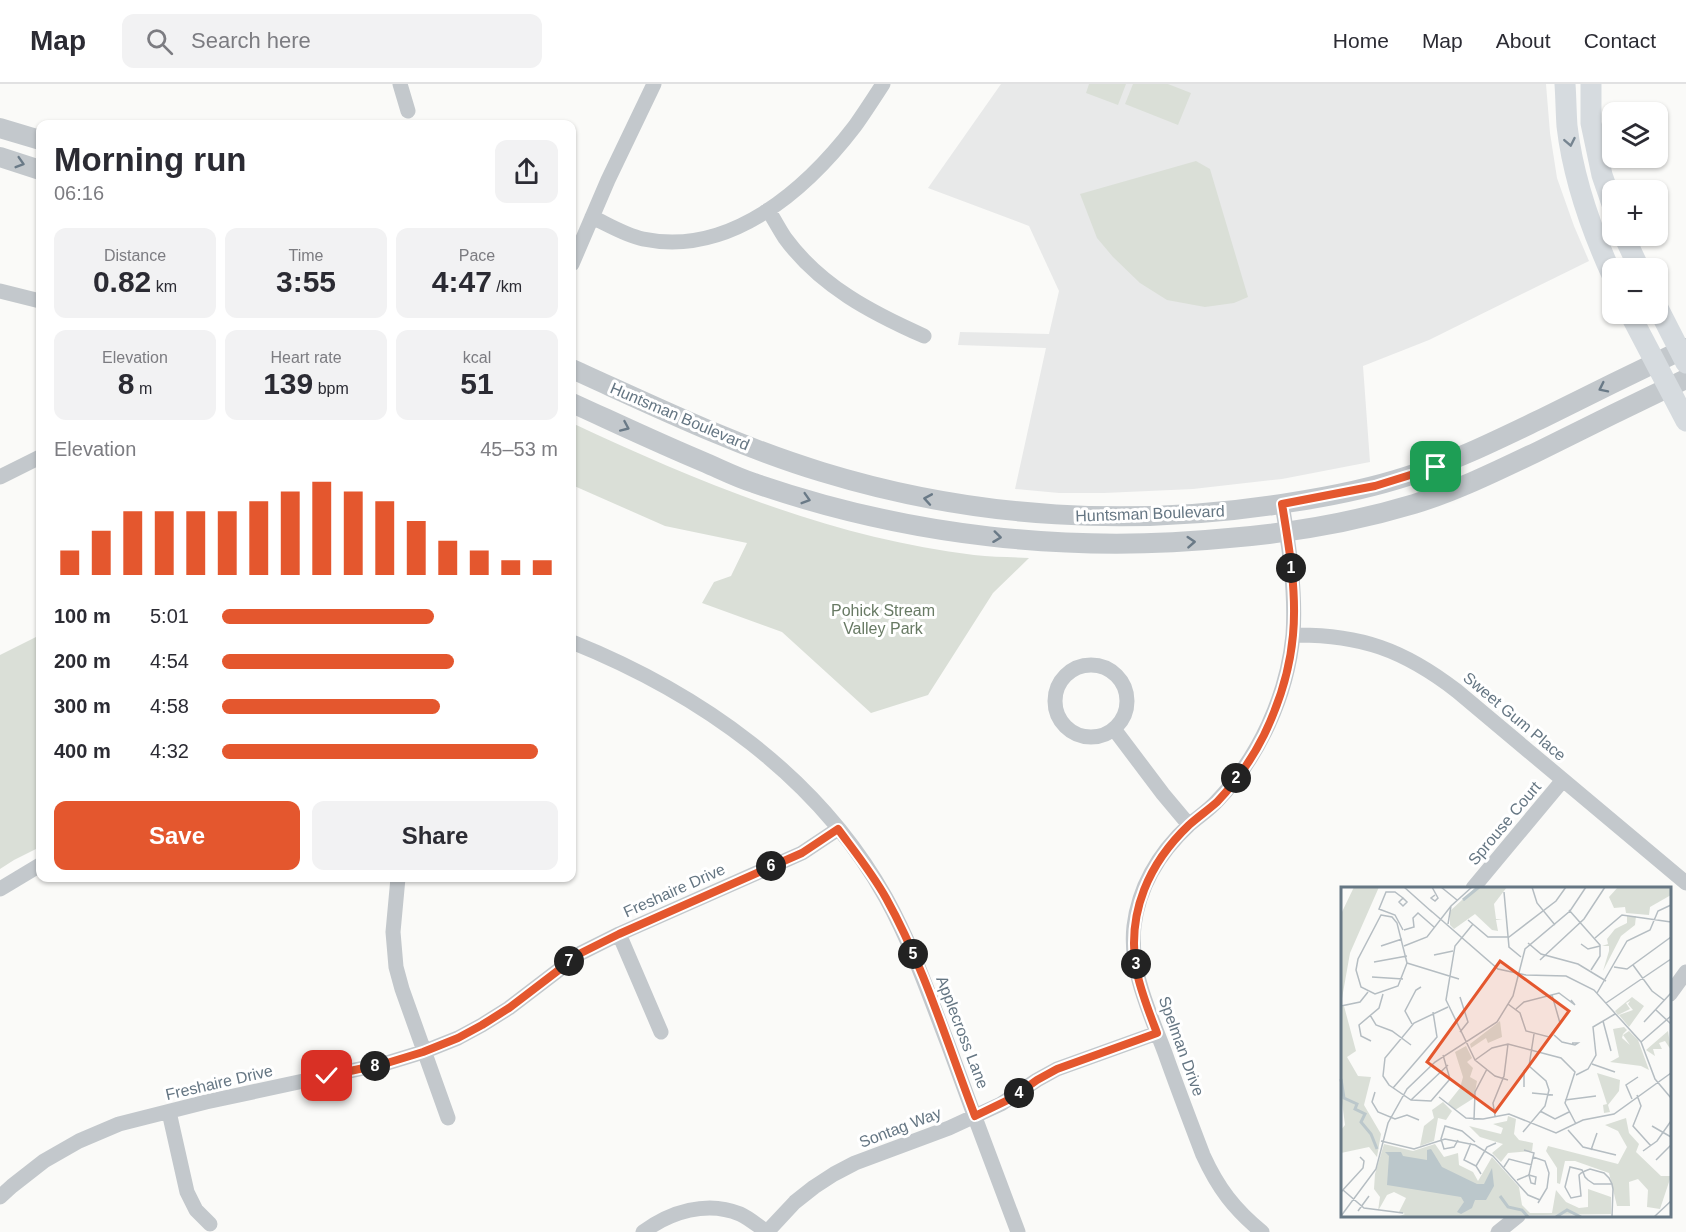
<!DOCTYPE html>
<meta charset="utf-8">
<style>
body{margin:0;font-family:Arial,sans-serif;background:#f2f2f3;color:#2b2b33;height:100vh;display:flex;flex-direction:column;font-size:22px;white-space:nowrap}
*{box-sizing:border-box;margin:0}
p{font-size:20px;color:#7c7c81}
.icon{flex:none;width:33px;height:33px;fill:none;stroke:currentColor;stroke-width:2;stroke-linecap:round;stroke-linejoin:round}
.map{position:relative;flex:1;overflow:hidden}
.drawer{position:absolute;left:36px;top:36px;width:540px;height:762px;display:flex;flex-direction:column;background:#fff;border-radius:12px;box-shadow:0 2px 4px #0004}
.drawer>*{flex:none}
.buttons{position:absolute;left:1602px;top:18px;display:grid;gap:12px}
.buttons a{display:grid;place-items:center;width:66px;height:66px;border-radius:12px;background:#fff;box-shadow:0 2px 4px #0004;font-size:30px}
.pin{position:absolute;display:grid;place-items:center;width:51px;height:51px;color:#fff;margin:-26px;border-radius:12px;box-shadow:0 3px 9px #0006}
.km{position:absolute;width:30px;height:30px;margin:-15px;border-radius:50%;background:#222;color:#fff;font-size:16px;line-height:30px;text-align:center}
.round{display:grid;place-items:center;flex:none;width:63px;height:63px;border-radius:12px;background:#f2f2f3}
.headline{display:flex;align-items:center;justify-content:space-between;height:102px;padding:0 18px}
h1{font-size:33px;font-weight:600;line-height:45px}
.metrics{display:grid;grid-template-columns:repeat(3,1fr);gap:9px;height:102px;padding:6px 18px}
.metrics div{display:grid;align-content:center;border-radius:12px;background:#f2f2f3;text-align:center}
.metrics b{font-size:30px;font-weight:600}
.metrics small{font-size:16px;font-weight:400}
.metrics p{font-size:16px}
.chart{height:168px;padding:12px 18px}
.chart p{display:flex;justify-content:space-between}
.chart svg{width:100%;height:108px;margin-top:6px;stroke:#e4572e;stroke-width:6}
.action{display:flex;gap:12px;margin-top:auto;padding:12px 18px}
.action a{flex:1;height:69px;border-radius:12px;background:#e4572e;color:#fff;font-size:24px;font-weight:600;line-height:69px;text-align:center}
.action a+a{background:#f2f2f3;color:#2b2b33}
ul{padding:0 18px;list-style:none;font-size:20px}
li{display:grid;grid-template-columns:96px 72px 1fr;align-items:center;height:45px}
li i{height:15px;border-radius:8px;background:#e4572e}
header{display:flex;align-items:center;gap:36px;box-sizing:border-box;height:84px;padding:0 30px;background:#fff;border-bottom:2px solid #e1e1e2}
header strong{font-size:28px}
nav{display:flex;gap:33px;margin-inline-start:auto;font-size:21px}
.search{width:420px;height:54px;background:#f2f2f3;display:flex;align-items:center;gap:15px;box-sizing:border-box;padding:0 21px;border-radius:12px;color:#7c7c81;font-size:22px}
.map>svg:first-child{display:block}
.built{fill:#e8e9e9}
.green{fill:#dadfd7}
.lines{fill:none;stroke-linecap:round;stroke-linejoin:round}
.minor{stroke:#c3c8cc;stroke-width:15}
.tertiary{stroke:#c3c8cc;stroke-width:20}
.secondary{stroke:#d6dbdf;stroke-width:21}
.oneway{stroke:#768591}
.oneway2{stroke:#6a7a87}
.route-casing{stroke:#fff;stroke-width:12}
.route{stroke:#e4572e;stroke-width:8}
.labels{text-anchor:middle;stroke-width:6;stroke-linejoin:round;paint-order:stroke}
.street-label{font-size:16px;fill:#657683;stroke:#fff}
.park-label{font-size:16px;fill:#687a64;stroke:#fff}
.inset-river{fill:none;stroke:#bbc7cb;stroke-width:3}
.inset-road{fill:none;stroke:#b5bdc2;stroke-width:1.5}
.view{fill:#e4572e;fill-opacity:0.15;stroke:#e4572e;stroke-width:3}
.inset-edge{fill:none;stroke:#657683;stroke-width:3}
</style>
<header>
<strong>Map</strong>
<div class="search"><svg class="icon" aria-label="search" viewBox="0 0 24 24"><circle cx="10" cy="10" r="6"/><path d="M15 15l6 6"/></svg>Search here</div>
<nav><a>Home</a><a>Map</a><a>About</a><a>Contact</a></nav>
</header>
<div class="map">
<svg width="1686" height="1148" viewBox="0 0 1686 1148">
<rect width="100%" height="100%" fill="#fafaf8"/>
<path class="built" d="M1001,0H1546L1550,49L1557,94L1574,142L1589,177L1429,256L1363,282L1370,378L1282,395L1193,405L1104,409H1059L1015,405L1046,264L958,261L960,248L1049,250L1059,207L1029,142L928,104Z"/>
<path class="green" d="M1089,0H1126L1118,21L1086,9Z
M1133,0H1168L1191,9L1178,41L1125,20Z
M1196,77L1210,85L1248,213L1234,219L1205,223L1167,216L1140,199L1113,173L1097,154L1080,110Z
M572,339C700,399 833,454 974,471C992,473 1011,473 1029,474L993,509L928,611L871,629L782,548L702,519L714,498L731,492L747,459L665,442L572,401Z
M40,551V763L14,776L0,785V571Z"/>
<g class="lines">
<path class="minor" d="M400,0L408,27
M768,126C774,135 779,145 785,154C820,202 872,229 924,252
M592,133C609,141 625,151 643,155C730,173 806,106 855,42C865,28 874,14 883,0
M572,180L608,96L654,0
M0,207L40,217
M0,393L40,373
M1293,551C1360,550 1404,566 1457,607L1686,799
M572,558C699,609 818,692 886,814C912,861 929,911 948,960C971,1023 994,1085 1018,1148
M1055 617a36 36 0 1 1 72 0a36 36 0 1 1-72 0Z
M1114,645L1163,710L1189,741
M398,794L393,848L396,883L402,905L448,1034
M1473,804L1563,696
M0,805L40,781
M619,850L661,948
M1670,910L1686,888
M169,1028L187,1108L196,1126L210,1140
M0,1113L12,1102L44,1077L79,1057L119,1040L206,1018L387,979L423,968L458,954L482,941L509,924L581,869L619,850L802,769L838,745
M643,1148C670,1128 707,1116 740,1130C749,1134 758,1142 767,1148
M767,1148L795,1118L814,1103L834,1090L855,1079L949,1044L1001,1020L1037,996L1057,985L1157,949
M1262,1148C1234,1125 1218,1104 1203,1071C1190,1037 1177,1003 1165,969C1150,929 1129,886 1134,842C1139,802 1160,768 1189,741C1198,733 1209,726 1217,717C1259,673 1287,612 1293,551C1296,507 1289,462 1282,420
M1498,1148L1518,1132"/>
<path class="tertiary" d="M0,44L40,56
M0,73L40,86
M572,285C654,322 736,362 822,388C975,435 1136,444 1293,418C1332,412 1371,404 1408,392C1455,377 1499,355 1543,334C1591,310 1638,287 1686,264
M572,319C616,339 660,360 706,379C722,386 738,394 754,399C907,452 1069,470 1229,454C1291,449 1354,438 1414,420C1459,406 1501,385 1543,365C1591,341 1638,318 1686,295"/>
<path class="secondary" d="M1565,0C1566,14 1566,28 1567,42C1573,93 1591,145 1612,191
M1591,0V39L1602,91L1612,120
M1624,152L1639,184
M1658,224L1686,279
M1630,230L1686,337"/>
</g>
<defs><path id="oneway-chevron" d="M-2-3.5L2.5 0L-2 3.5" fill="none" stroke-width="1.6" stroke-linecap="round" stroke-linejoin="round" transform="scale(1.5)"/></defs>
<use class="oneway" href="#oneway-chevron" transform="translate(1570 58) rotate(79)"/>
<g class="oneway2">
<use href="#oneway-chevron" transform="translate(20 79) rotate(17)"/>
<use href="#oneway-chevron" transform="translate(1603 304) rotate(154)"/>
<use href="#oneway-chevron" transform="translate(625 343) rotate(24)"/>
<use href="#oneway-chevron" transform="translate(806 415) rotate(17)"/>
<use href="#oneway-chevron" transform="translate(928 415) rotate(-170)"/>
<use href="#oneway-chevron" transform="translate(997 453) rotate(7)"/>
<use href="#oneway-chevron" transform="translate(1191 458) rotate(-4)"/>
</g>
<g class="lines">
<g class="route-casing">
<path id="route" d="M327,992L387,979L423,968L458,954L482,941L509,924L581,869L619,850L802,769L838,745C855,768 872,789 886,814C924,882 947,959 975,1032L1010,1015L1037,996L1057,985L1157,949C1149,928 1140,906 1136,884C1127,828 1149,779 1189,741C1198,733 1208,726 1217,718C1235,699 1252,675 1264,651C1279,620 1290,585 1293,551C1297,508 1289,462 1282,420L1375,402L1436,383"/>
</g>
<use href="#route" class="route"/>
</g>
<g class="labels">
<g class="street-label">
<text transform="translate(680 332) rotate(23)" y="6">Huntsman Boulevard</text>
<text transform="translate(1150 429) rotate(-2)" y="6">Huntsman Boulevard</text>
<text transform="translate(1515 632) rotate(40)" y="6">Sweet Gum Place</text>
<text transform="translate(1504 739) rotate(-50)" y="6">Sprouse Court</text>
<text transform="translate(674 806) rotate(-24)" y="6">Freshaire Drive</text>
<text transform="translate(963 948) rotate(69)" y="6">Applecross Lane</text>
<text transform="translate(1182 962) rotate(70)" y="6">Spelman Drive</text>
<text transform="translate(219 998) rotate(-13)" y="6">Freshaire Drive</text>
<text transform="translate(900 1043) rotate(-21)" y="6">Sontag Way</text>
</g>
<g class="park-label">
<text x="883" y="532">Pohick Stream<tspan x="883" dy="18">Valley Park</tspan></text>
</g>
</g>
<g transform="translate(1341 803)">
<rect width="330" height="330" fill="#fafaf8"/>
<path d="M13,0H38L9,66L0,117V27ZM135,0H166L153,17L155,32H162L155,33L157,44L151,43L134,27L113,42L109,38V24ZM277,0H330V8L309,20L308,28L285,26L284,20L273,21L268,10ZM286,29H295L294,38L280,49L262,84L268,64V59H261L267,57L266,52L274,42L286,36ZM291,110L303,119L288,140L278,128L292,123L287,117L289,114L285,116L289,122L277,128L274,124ZM3,119L15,164L6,170L17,189L30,190L23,218L40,247L36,270L28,260L0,266V243L4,238L0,207V120ZM159,134L161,150L147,156L145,151L130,161L129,157ZM283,140L286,143L282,147L281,151L289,158L282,148L288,144L297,153L308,183L300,179L269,175L278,170L272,142ZM327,144L330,163L324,154L318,156L321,162H312L314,169L305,163ZM125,159L131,171L126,175L132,181L129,190L136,194L133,211L114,223L107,216L119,201L122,190L114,165ZM256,186L279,193L278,204L267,218L269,225L263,226L262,218L266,217ZM102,215L111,224L105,233L97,231L93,254L79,259L83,239L93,231L91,223ZM167,229L175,232L173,247L178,253L192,256L191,264L167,266L160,275L151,266L162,257L139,250L128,239L160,247L162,241L152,237L166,234ZM285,231L288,246L298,257L295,265L320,289H330L319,322L306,320L307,303L297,292L288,295L289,319H276L268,286L234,274H224L219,297L216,296V281L205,264L207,259L277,277L286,260L277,244L264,238ZM43,257L72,264L94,257L103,270L117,266L118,278L132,285L137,294L151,270L178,300L181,318L189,326H211L215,303L225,315L238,321L247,320V302L270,310V327L56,330L64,327L58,325L65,311L53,305L46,308L37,324L39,310L33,302L34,287Z" fill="#dadfd7"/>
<path d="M90,262L101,280L136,297H143L151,281L153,299L145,313H134L131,321L120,327L116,325L123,315L120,310L46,298L48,269L44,265H60L62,269L86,273V263Z" fill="#bbc7cb"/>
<path class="inset-river" d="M122,13L138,0M0,192L3,211L16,217L14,222L24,227L20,235L30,247L36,262M159,309L167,320L181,323L187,330M215,330L226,323L240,330"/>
<path class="inset-road" d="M63,0L91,25M91,0L97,11L94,14L90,11L94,8M100,0L116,13M191,0L196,16L214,38M163,5L168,60L180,70M62,11L66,15L62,19L58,15L62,11L54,5H45L38,22L54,28L62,43M89,23L157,82L185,88L225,89L253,103L300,155L314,192L330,211M228,23L259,58V69L250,83M40,28L51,30L56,36L66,76L57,99L34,107L20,100L15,83L17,72ZM127,33L147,50H168L215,14L225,0M107,37L110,19M132,37L114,59L105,113L134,173L154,189L167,193M63,43L73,40L72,31L77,26L93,40M254,51L281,28L330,35M187,56L200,67L237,77L265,94M240,57L247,62L259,59M40,59L61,52M63,59L86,50L110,19L131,0M93,68L112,64M199,73L243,32L264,0M33,75L66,69M66,76L118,92M292,78L311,104L323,113M273,80L286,82L330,50M31,90L62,92M256,106L286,54L309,43L317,24L330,18M119,110L127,135L119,145M265,116L330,72M167,117L179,126L185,144L208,150L219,136L211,108M0,119L19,115L27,105M175,122L183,115L218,106L234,118L230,113M315,123L330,137M29,128L35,138L51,144L70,158M262,134L270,164M303,135L330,106M71,137L64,124L75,103L80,100M213,148L221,155L234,158L237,156H231M30,154L20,149L18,138L38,121L42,107M300,155L330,129M102,168L109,192L90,214L70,213L48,198L42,189L44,171L73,136L107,120M134,173L151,161L167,157L220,171L234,185L224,216L235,237M251,177L274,185M235,188L247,182L255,168L252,140L274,127M183,200V184L188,179M52,201L96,150L92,125M34,205L31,215L37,225L54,232L66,228L78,233M191,206L212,208M296,208L300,219L292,239L310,259M98,210L125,231L142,232L168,227L215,246L242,233L273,227L330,186M291,212L285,198L297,190M70,213L107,178M224,213L255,209M199,224L214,232L228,225M154,229L152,216L163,189L167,157M133,233L134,205L146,182M311,239L330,250M227,243L242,260L275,268M182,245L204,219L208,203L205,194L188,179L193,147M117,253L113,260L103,262L100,252L104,239L121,244L134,255M40,254L73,262L104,252L134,258L152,269L187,308L199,313M130,256L123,273L135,279M250,263L256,246M302,264L316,254L330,234M192,270L204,274L208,286L206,301L197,316M315,273L330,258M163,280L168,272L191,278M140,287L135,279L146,260L155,256M188,288L195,290L194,297L190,296ZM176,293L188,288L192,270L193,266L183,263M2,303L23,321L62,326M0,305L22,281L23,274L19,270M17,324L28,309M0,329L35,282L47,236L66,202L94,175L156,135L172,109L184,62L229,24L245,0M271,330L272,302L271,297L268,291L263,286L249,282L244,284L240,286L238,288L240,309L230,311L224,300L229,280L241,283L242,285L244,290L247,293L253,297H271M313,330L330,314"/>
<path class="view" d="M159,74L228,124L154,225L86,175Z"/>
<rect width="330" height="330" class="inset-edge"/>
</g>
</svg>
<div class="buttons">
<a><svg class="icon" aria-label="layers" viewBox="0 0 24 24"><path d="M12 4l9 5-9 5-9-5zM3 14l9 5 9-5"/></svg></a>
<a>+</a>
<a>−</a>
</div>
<div class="pin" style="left:1436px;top:383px;background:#1e9e55"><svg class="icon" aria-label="arrive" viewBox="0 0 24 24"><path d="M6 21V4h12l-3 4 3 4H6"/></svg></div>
<div class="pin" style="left:327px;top:992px;background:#d93025"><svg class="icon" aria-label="check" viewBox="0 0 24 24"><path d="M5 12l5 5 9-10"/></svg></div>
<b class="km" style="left:1291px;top:484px">1</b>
<b class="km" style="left:1236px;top:694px">2</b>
<b class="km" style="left:1136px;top:880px">3</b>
<b class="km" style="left:1019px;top:1009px">4</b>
<b class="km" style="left:913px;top:870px">5</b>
<b class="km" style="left:771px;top:782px">6</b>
<b class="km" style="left:569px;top:877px">7</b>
<b class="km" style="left:375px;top:982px">8</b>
<section class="drawer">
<div class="headline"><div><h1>Morning run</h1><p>06:16</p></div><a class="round"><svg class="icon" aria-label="share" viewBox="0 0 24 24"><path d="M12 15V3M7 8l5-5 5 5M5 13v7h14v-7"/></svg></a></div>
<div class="metrics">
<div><p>Distance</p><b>0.82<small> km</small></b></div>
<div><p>Time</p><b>3:55</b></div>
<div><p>Pace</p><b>4:47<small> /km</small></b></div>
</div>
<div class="metrics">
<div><p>Elevation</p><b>8<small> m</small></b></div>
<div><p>Heart rate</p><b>139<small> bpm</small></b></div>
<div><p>kcal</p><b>51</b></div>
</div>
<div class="chart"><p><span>Elevation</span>45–53 m</p>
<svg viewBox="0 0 160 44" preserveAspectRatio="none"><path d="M5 44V34M15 44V26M25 44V18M35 44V18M45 44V18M55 44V18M65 44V14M75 44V10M85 44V6M95 44V10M105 44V14M115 44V22M125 44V30M135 44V34M145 44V38M155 44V38"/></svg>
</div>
<ul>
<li><b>100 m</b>5:01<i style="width:63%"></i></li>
<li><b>200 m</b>4:54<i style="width:69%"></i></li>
<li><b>300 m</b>4:58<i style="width:65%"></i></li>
<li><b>400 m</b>4:32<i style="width:94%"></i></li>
</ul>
<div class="action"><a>Save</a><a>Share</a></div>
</section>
</div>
